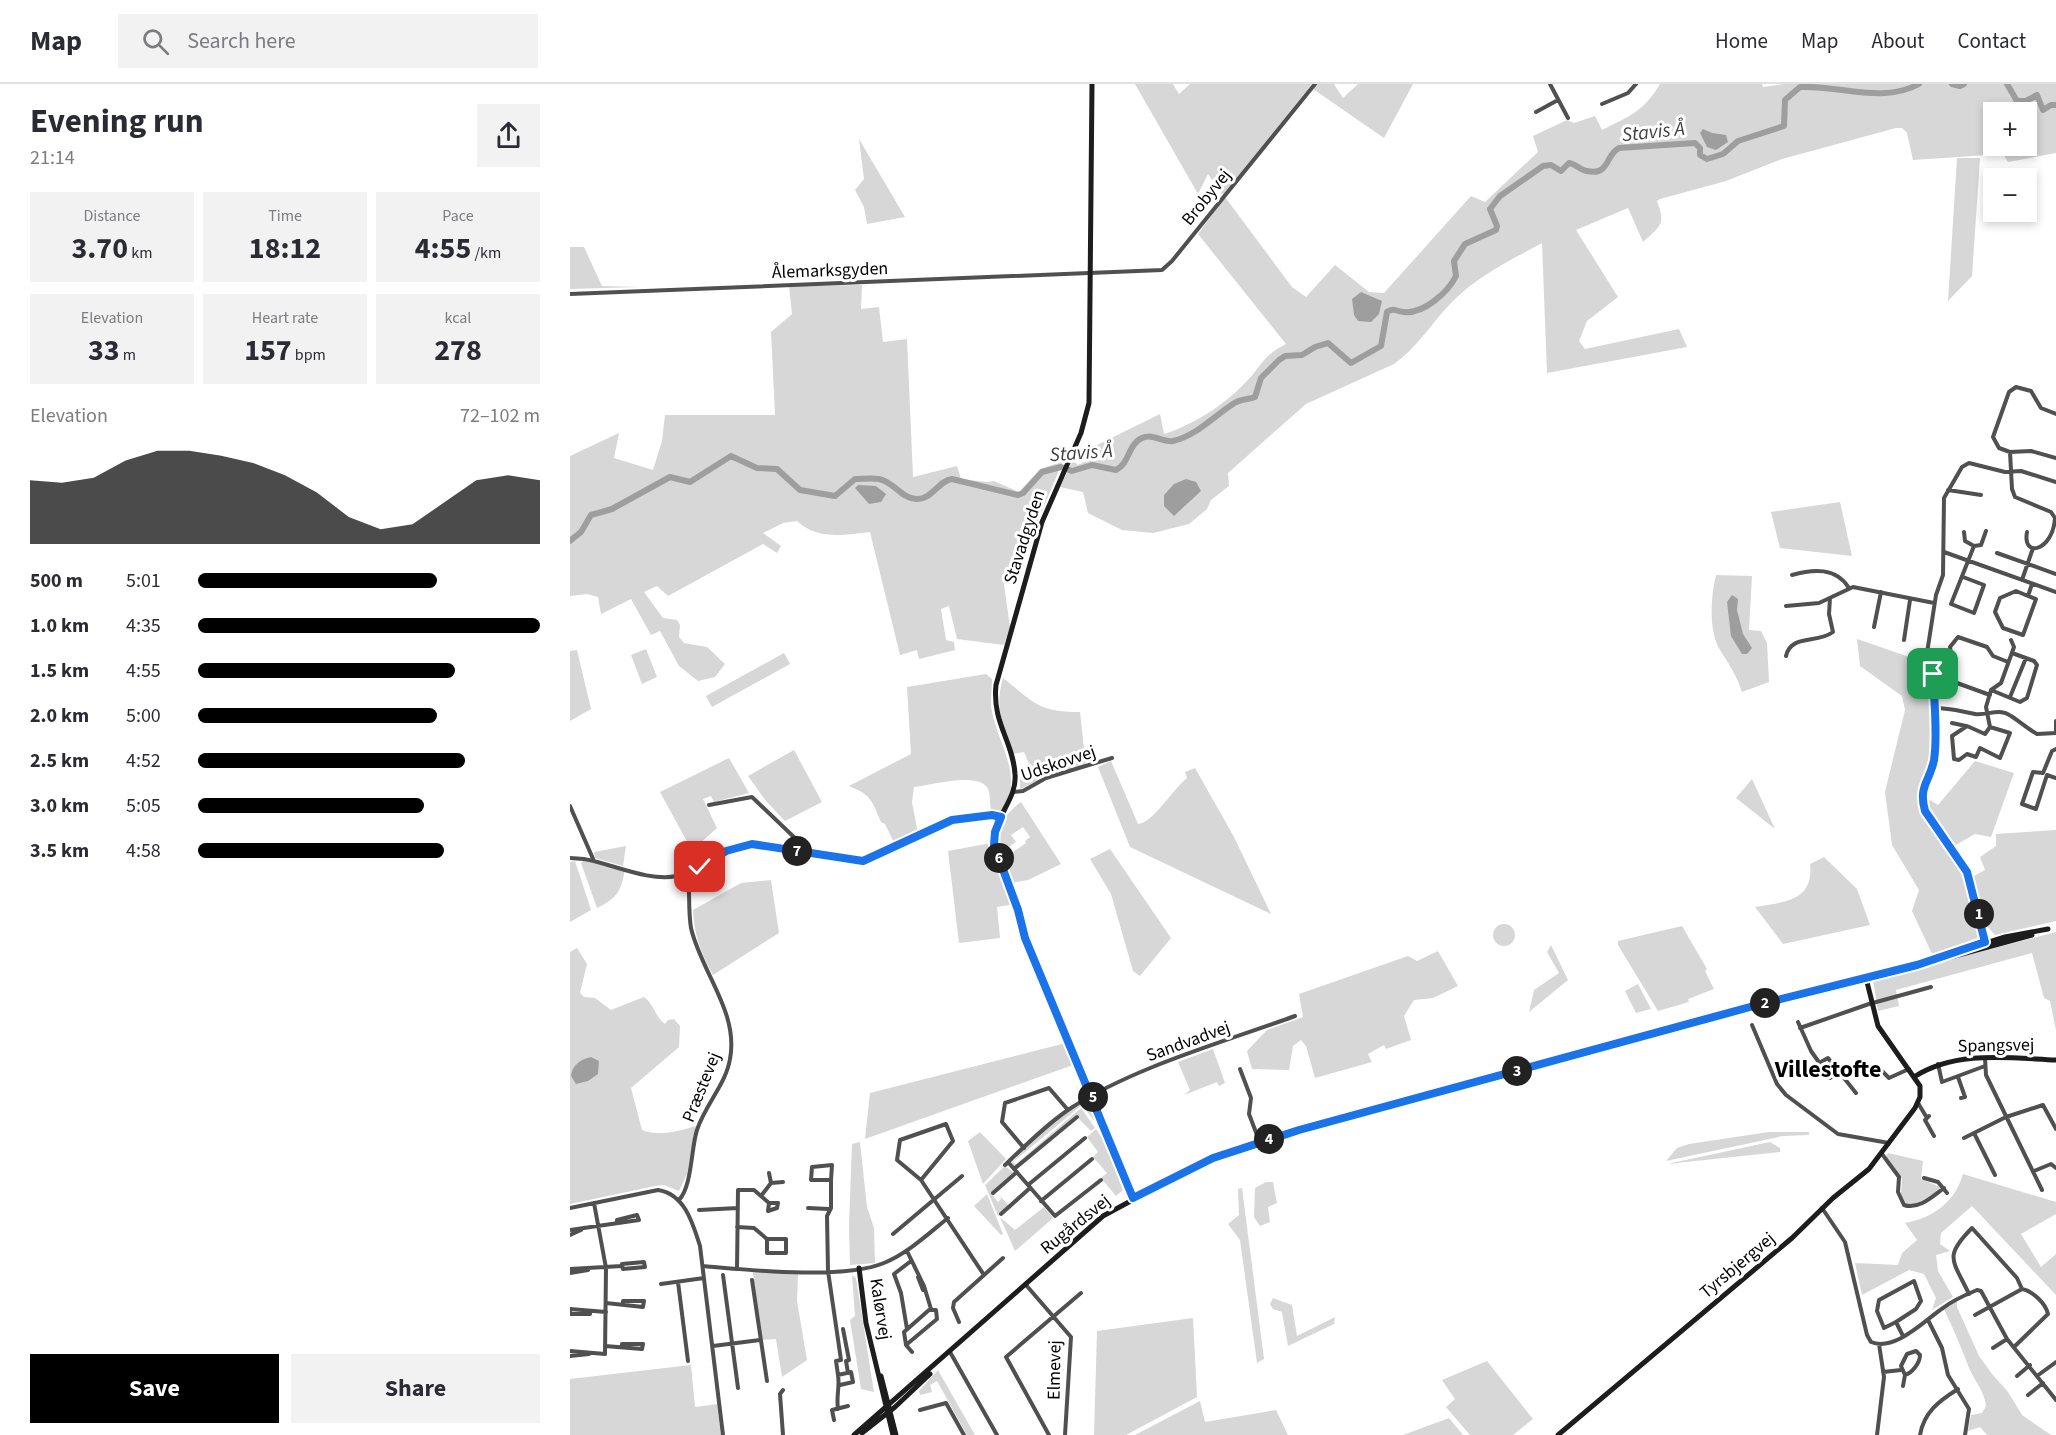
<!DOCTYPE html>
<meta charset="utf-8">
<style>
body{margin:0;font-family:"Source Sans 3",sans-serif;background:#f2f2f3;color:#2b2b33;height:100vh;display:flex;flex-direction:column;font-size:22px;white-space:nowrap}
*{box-sizing:border-box;margin:0}
p{font-size:20px;color:#7c7c81}
.icon{flex:none;width:33px;height:33px;fill:none;stroke:currentColor;stroke-width:2;stroke-linecap:round;stroke-linejoin:round}
.map{position:relative;flex:1;overflow:hidden}
.side{display:flex;flex-direction:column;background:#fff;width:570px}
.side>*{flex:none}
.controls{position:absolute;left:1413px;top:18px;display:grid;gap:12px}
.controls a{display:grid;place-items:center;width:54px;height:54px;border-radius:0px;background:#fff;box-shadow:0 3px 9px #0003;font-size:30px}
.pin{position:absolute;display:grid;place-items:center;width:51px;height:51px;color:#fff;margin:-26px;border-radius:12px;box-shadow:0 3px 9px #0006}
.km{position:absolute;width:30px;height:30px;margin:-15px;border-radius:50%;background:#222;color:#fff;font-size:16px;line-height:30px;text-align:center}
.round{display:grid;place-items:center;flex:none;width:63px;height:63px;border-radius:0px;background:#f2f2f3}
.head{display:flex;align-items:center;justify-content:space-between;height:102px;padding:0 30px}
h1{font-size:33px;font-weight:700;line-height:45px}
.figures{display:grid;grid-template-columns:repeat(3,1fr);gap:9px;height:102px;padding:6px 30px}
.figures div{display:grid;align-content:center;border-radius:0px;background:#f2f2f3;text-align:center}
.figures b{font-size:30px;font-weight:700}
.figures small{font-size:16px;font-weight:400}
.figures p{font-size:16px}
.chart{height:168px;padding:12px 30px}
.chart p{display:flex;justify-content:space-between}
.chart svg{width:100%;height:108px;margin-top:6px;fill:#000;opacity:.7}
.button{display:flex;gap:12px;margin-top:auto;padding:12px 30px}
.button a{flex:1;height:69px;border-radius:0px;background:#000;color:#fff;font-size:24px;font-weight:700;line-height:69px;text-align:center}
.button a+a{background:#f2f2f3;color:#2b2b33}
ul{padding:0 30px;list-style:none;font-size:20px}
li{display:grid;grid-template-columns:96px 72px 1fr;align-items:center;height:45px}
li i{height:15px;border-radius:8px;background:#000}
header{display:flex;align-items:center;gap:36px;box-sizing:border-box;height:84px;padding:0 30px;background:#fff;border-bottom:2px solid #e1e1e2}
header strong{font-size:28px}
nav{display:flex;gap:33px;margin-inline-start:auto;font-size:21px}
.search{width:420px;height:54px;background:#f2f2f3;display:flex;align-items:center;gap:15px;box-sizing:border-box;padding:0 21px;border-radius:0px;color:#7c7c81;font-size:22px}
main{display:flex;flex:1;min-height:0}
.map>svg:first-child{display:block}
.green{fill:#d7d7d7;fill-rule:evenodd}
.water{fill:#9e9e9e}
.lines{fill:none;stroke-linecap:round;stroke-linejoin:round}
.river{stroke:#9e9e9e;stroke-width:6}
.street{stroke:#505050;stroke-width:4}
.secondary{stroke:#1d1d1d;stroke-width:5}
.route-casing{stroke:#fff;stroke-width:12}
.route{stroke:#1a73e8;stroke-width:8}
.labels{text-anchor:middle;stroke-width:6;stroke-linejoin:round;paint-order:stroke}
.street-label{font-size:18px;fill:#000;stroke:#fff}
.water-label{font-size:20px;font-style:italic;fill:#3f3f3f;stroke:#fff}
.district-label{font-size:24px;font-weight:bold;fill:#000;stroke:#fff}
</style>
<header>
<strong>Map</strong>
<div class="search"><svg class="icon" aria-label="search" viewBox="0 0 24 24"><circle cx="10" cy="10" r="6"/><path d="M15 15l6 6"/></svg>Search here</div>
<nav><a>Home</a><a>Map</a><a>About</a><a>Contact</a></nav>
</header>
<main>
<section class="side">
<div class="head"><div><h1>Evening run</h1><p>21:14</p></div><a class="round"><svg class="icon" aria-label="share" viewBox="0 0 24 24"><path d="M12 15V3M7 8l5-5 5 5M5 13v7h14v-7"/></svg></a></div>
<div class="figures">
<div><p>Distance</p><b>3.70<small> km</small></b></div>
<div><p>Time</p><b>18:12</b></div>
<div><p>Pace</p><b>4:55<small> /km</small></b></div>
</div>
<div class="figures">
<div><p>Elevation</p><b>33<small> m</small></b></div>
<div><p>Heart rate</p><b>157<small> bpm</small></b></div>
<div><p>kcal</p><b>278</b></div>
</div>
<div class="chart"><p><span>Elevation</span>72–102 m</p>
<svg viewBox="0 0 160 44" preserveAspectRatio="none"><path d="M0 44V18L10 19L20 17L30 10L40 6L50 6L60 8L70 11L80 16L90 23L100 33L110 38L120 36L130 27L140 18L150 16L160 18V44z"/></svg>
</div>
<ul>
<li><b>500 m</b>5:01<i style="width:70%"></i></li>
<li><b>1.0 km</b>4:35<i style="width:100%"></i></li>
<li><b>1.5 km</b>4:55<i style="width:75%"></i></li>
<li><b>2.0 km</b>5:00<i style="width:70%"></i></li>
<li><b>2.5 km</b>4:52<i style="width:78%"></i></li>
<li><b>3.0 km</b>5:05<i style="width:66%"></i></li>
<li><b>3.5 km</b>4:58<i style="width:72%"></i></li>
</ul>
<div class="button"><a>Save</a><a>Share</a></div>
</section>
<div class="map">
<svg width="1486" height="1351" viewBox="0 0 1486 1351">
<rect width="100%" height="100%" fill="#fff"/>
<path class="green" d="M565,0H603L609,10L620,0H742L653,111L638,90L628,110Z
M747,0H764L773,14L788,0H843L814,54L743,5Z
M1090,0H1192L1193,3L1214,0H1486V69L1438,78L1433,70L1343,76L1337,49L1332,44H1326L1212,75L1156,97L1090,115L1087,117C1096,141 1091,141 1073,158L1058,124L1006,146L1048,213L1017,237L1009,257L1015,265L1109,245L1117,263L977,289L972,159C941,176 907,192 882,218C862,238 848,263 824,280L736,320L658,389L659,402L641,416L637,425L619,440L583,449L552,446L518,429L513,408L490,403L503,376L508,381L516,377L513,368L590,330L594,350C621,342 654,321 673,301C692,283 689,274 716,260L628,150L655,113L722,203L736,213L765,181L799,208L814,209L901,112L915,118L968,68L963,52L997,36L1004,39L1025,32L1032,46C1060,32 1074,27 1090,0ZM1424,28H1456V62H1424Z
M289,55L335,133L297,140L294,123L285,106L294,95Z
M1387,74H1410L1402,192L1378,217Z
M0,163H14L32,202L70,203L0,205Z
M292,201L291,225L309,223L313,258L337,255L343,393L387,382L391,395L417,398L424,397L449,408L470,385L493,377L459,458L449,496L434,500L440,543L434,561L387,555L379,522L371,525L376,556L384,558L385,566L349,575L347,566L330,571L300,448C274,451 247,456 227,437L213,439L193,449L211,462L207,469L193,460L98,512L87,502L74,508L93,534L107,536L110,541L109,553L114,559L137,563L155,580L145,593L128,597L109,582L90,547L81,551L61,515L31,530L28,513L17,510L0,512V372L49,349L44,374L83,386L92,357L95,331H205L201,248L222,230L219,202Z
M1270,418L1282,472L1210,464L1201,428Z
M1146,491L1182,492L1179,546L1191,547L1197,559L1199,598L1172,608C1167,592 1159,580 1150,566C1138,546 1141,512 1146,491Z
M1287,555L1354,578L1361,594L1360,678L1350,702V719L1392,781L1411,847L1409,855L1363,872L1342,827L1349,806L1322,761L1315,708L1335,626L1332,612L1290,582Z
M76,565L87,593L72,600L61,571Z
M7,566L21,625L0,637V567Z
M214,569L220,580L142,623L136,612Z
M416,590L422,595C422,606 420,618 422,628C429,663 456,695 430,729H422C419,721 421,712 418,705C410,687 361,701 344,703L342,718L348,750L325,761L315,740L311,738C302,716 301,711 279,702L341,670L337,603Z
M433,594C465,619 468,628 510,628L516,683L481,690L450,705V695L463,689L454,668L443,670C433,641 424,625 433,594Z
M224,666L252,718L215,737L196,717L178,692Z
M159,674L179,709L144,718L141,712L133,715L147,744L128,761L120,763L90,708Z
M541,677L568,740C582,740 602,706 617,694L615,688L625,684L664,753L701,830L560,763L528,683Z
M1405,677L1444,689L1421,753L1405,750L1384,762L1357,724L1355,713L1368,721Z
M1182,695L1205,745L1166,714Z
M451,718L491,780L458,796L441,799L433,775L456,759L455,757L460,753L453,743L441,751L446,758L430,769C422,750 435,729 451,718Z
M1486,746V837L1425,851L1417,842L1402,793L1415,786L1410,773L1426,762V750Z
M421,759L444,820L427,823L430,854L389,859L378,767Z
M56,762L53,782L25,774L24,768Z
M540,765L601,854L570,892L563,887L541,810L520,775Z
M1254,773L1287,805L1300,841L1213,860L1185,823C1215,818 1244,817 1240,780Z
M14,776L55,785C51,808 47,814 27,824L11,779Z
M5,777L21,826L0,838V778Z
M201,796L209,849L143,891C131,870 124,850 123,826L171,799Z
M923 851a11 11 0 1 1 22 0a11 11 0 1 1-22 0Z
M1112,842L1137,885L1135,887L1144,905L1118,915L1119,918L1088,927L1048,861V857Z
M1486,848V946L1480,917L1474,914L1462,869L1326,906L1329,922L1308,927L1303,896Z
M981,861L998,896L959,928L964,906L989,889L977,868Z
M7,864L17,880L10,909L14,913L25,914L41,926L74,913C84,920 85,933 95,940L98,936L104,935L110,942L109,963L61,1004L72,1046C90,1053 109,1047 126,1042L117,1090L109,1107L94,1101L85,1102L0,1120V868Z
M868,867L888,902L863,914L844,916L834,932L841,956L816,965L814,961L798,970L802,978L745,994L736,962L731,956L723,962L719,986L682,985L677,967L697,946L733,933L729,910L838,872L847,877Z
M1068,900L1081,925L1066,929L1055,907Z
M496,959L506,980L295,1055L300,1009Z
M643,965L655,999L649,1002L647,998L614,1011L620,1006L608,978Z
M521,1017L536,1052L512,1021L443,1078L446,1080L511,1024L525,1044L521,1047L506,1032L445,1083L442,1079C453,1064 503,1019 521,1017Z
M526,1045L534,1057L553,1106L546,1112L531,1094L537,1089L523,1073L528,1068L517,1053Z
M410,1048L436,1075L413,1100L398,1057Z
M1199,1048H1239V1051L1213,1052L1096,1077L1107,1064L1119,1060Z
M290,1058L297,1123L304,1144L305,1179L280,1181L279,1142L282,1060Z
M1200,1058L1210,1064V1068L1097,1080Z
M1318,1069L1353,1077L1351,1095L1370,1103L1368,1107L1344,1121L1335,1120L1331,1110L1332,1095L1316,1072Z
M435,1082L444,1089L421,1109L428,1118L431,1115L430,1112L439,1122L428,1132L415,1101Z
M1393,1090L1486,1118V1130L1451,1150L1471,1183L1486,1170V1211L1402,1122L1371,1149L1370,1160L1380,1167L1366,1171L1368,1187L1383,1213L1362,1226L1366,1214L1354,1190L1339,1186L1292,1211L1285,1179L1328,1181L1332,1169L1347,1156L1335,1139C1363,1134 1385,1118 1393,1090Z
M696,1098H703L707,1119L698,1123L700,1138L690,1142L684,1133L685,1104Z
M672,1104L694,1275L687,1279L670,1156L658,1140L669,1131L668,1105Z
M417,1110L433,1150L431,1151L404,1122Z
M474,1123L483,1134L445,1167L430,1133L445,1146Z
M183,1188L228,1190L227,1217L237,1276L212,1293L206,1255L190,1256Z
M282,1191L286,1194L304,1308L291,1305L280,1236L285,1232Z
M703,1214L722,1221L727,1252L765,1233L764,1240L718,1262L712,1228L703,1225L700,1220Z
M1387,1215V1223L1409,1272L1422,1290L1438,1308L1452,1331L1481,1351H1417L1410,1343L1398,1347L1401,1331L1412,1329L1416,1322C1414,1306 1405,1298 1399,1284C1391,1263 1383,1244 1373,1223Z
M623,1234L627,1313L556,1351H524L527,1247Z
M917,1277L963,1335L943,1351H900L876,1323L885,1315L872,1296Z
M121,1281L125,1323L147,1320L151,1351H0V1295Z
M368,1286L405,1351H397L367,1297L360,1301L362,1308L350,1311L349,1307Z
M630,1317L635,1338L706,1326L718,1351H565Z
M879,1334L893,1351H833Z"/>
<path class="water" d="M1133,45L1142,49L1156,51L1158,58L1146,66L1137,63L1130,49Z
M791,208L812,217L809,230L801,238L788,237L784,231L782,215Z
M616,395L626,398L631,407L604,432L594,422V411L604,400Z
M288,401L306,402L316,410L311,418L299,420L285,404Z
M1162,511L1168,515L1167,526L1173,550L1182,564L1177,570H1172L1161,552L1157,518Z
M21,973L29,977L28,990L18,997L6,1000L1,992C2,981 11,975 21,973Z"/>
<g class="lines">
<path class="river" d="M1382,0L1390,2L1394,0
M1437,0L1447,17H1456L1467,11L1473,26L1481,21H1486
M0,457L11,448L21,431L42,425L100,393L120,398L161,372L187,384L207,385L230,406L265,412L285,395C293,395 302,394 309,395C324,398 331,414 346,415C362,416 368,397 382,395L448,411L453,409L472,388L491,383L502,387L522,381L546,386C560,379 558,360 572,354C584,349 592,359 603,357C626,352 644,332 663,320C669,315 678,316 685,313L691,294L709,276L715,272L732,271L745,263L758,259L781,279L811,262L817,228C824,223 827,228 834,228C854,230 878,208 886,192L884,177L895,160L926,146L927,142L920,125L930,112L973,82L981,81L991,87L999,79C1006,80 1010,86 1017,87C1040,92 1035,71 1049,64L1125,59L1130,64V71L1137,75L1153,70L1168,57L1214,42L1215,16L1230,3C1269,1 1313,20 1349,0"/>
<path class="street" d="M980,0L998,34
M1032,20L1058,9L1066,0
M966,28L988,16
M0,210L592,186L602,177L745,0
M1486,330L1471,324L1461,307L1446,303L1439,308L1423,353L1429,364L1440,368L1461,367L1486,374
M1440,368L1442,405L1445,413L1481,428L1485,434C1483,467 1452,475 1457,448
M1378,406L1411,411
M1404,462L1411,461L1416,447
M1374,468L1486,508
M1427,469L1486,490
M1222,491C1243,485 1266,483 1279,504
M1393,493L1414,501L1404,529L1381,520L1404,462L1395,457L1394,448
M1452,496L1463,464
M1458,512L1466,515L1453,551L1433,544L1425,528L1430,514L1446,507L1458,512L1462,500
M1216,522L1249,519L1283,503L1364,519
M1304,543L1311,508
M1334,556L1340,516
M1216,572C1221,550 1247,560 1263,548L1259,530L1260,514
M1421,606L1450,618L1457,614L1467,581L1464,577L1442,569
M1420,611L1387,599L1384,594L1380,563L1388,553L1417,563L1423,572L1438,578
M1440,613L1456,574
M1364,624C1381,624 1389,627 1405,630C1417,632 1429,623 1441,632C1449,637 1458,645 1467,650L1486,649
M1486,637V648
M1382,639L1396,642
M1420,643L1415,650L1397,642L1382,652L1384,675L1389,676L1397,670L1406,673L1410,664L1430,674L1440,649L1420,643L1416,623L1421,606L1431,599L1444,563L1441,556
M1486,665L1482,667L1473,689L1463,688L1452,720L1466,725L1477,691L1486,694
M443,708L453,707L476,694L542,674
M139,721L182,713L226,755L230,768
M0,722L24,777
M0,774L14,775C43,780 78,798 107,792C137,786 156,760 187,760C220,760 262,784 294,776C335,767 386,720 431,733
M1415,858L1397,788L1355,727L1354,698L1364,676L1363,597L1357,569L1366,511L1373,491L1374,414L1392,383L1399,379L1435,388L1451,387L1486,398
M1228,938L1241,967L1260,994L1269,987
M1182,941L1207,1000L1216,1011L1268,1050L1319,1059
M1230,944L1299,920L1361,903
M1415,974L1416,991L1472,1106
M1249,979L1258,974L1286,1009
M1368,980L1372,998L1415,982
M670,985L681,1014L679,1030L690,1059
M1312,987L1319,994L1339,985
M1388,993L1395,1013L1391,1014
M1348,1019L1357,1034L1359,1032
M1357,1034L1355,1036L1364,1052
M1394,1054L1404,1049
M454,1064L432,1038L435,1019L479,1004L498,1026
M1312,1070L1329,1093L1328,1108L1334,1121C1348,1126 1362,1113 1374,1104
M438,1078L485,1132L531,1096
M435,1081C455,1062 478,1039 501,1024C564,983 654,958 725,932
M444,1085L507,1033
M1464,1087L1481,1080L1486,1084
M199,1089L201,1099
M1425,1091L1404,1049L1436,1033L1473,1021L1486,1045
M1354,1094L1368,1098L1377,1109
M261,1096L262,1081L242,1083L241,1096H261V1124L257,1132L258,1187L271,1276L266,1277L268,1291L281,1288L283,1298L270,1301
M351,1096L383,1057L376,1040L330,1056L327,1076L351,1096L414,1191
M458,1101L515,1054
M423,1109L447,1088
M191,1112L201,1099L213,1098
M109,1116C122,1103 121,1064 127,1046C135,1021 156,1000 160,975C169,928 131,888 121,844C118,826 120,807 118,789
M471,1117L522,1075
M0,1124L88,1106C115,1110 123,1140 130,1162L153,1351
M238,1124L259,1125
M1252,1124L1275,1158L1297,1251L1301,1258C1325,1268 1355,1236 1373,1224C1383,1216 1395,1211 1407,1206L1411,1207L1437,1255L1486,1316
M129,1126L168,1124
M431,1130L460,1104
M167,1143L184,1144L197,1155V1169H216V1155H197
M0,1146L69,1136L67,1131L47,1136V1138
M323,1150L392,1092
M0,1151L11,1146
M337,1167L354,1202L361,1225
M133,1182C179,1186 272,1196 314,1179C338,1169 358,1150 378,1134
M0,1185L52,1182L53,1185L75,1183L74,1178L52,1180V1182
M167,1185L168,1106H184L199,1119L198,1127L207,1124L208,1119H199
M0,1189L18,1186
M153,1191L168,1304
M348,1193L353,1206
M182,1196L197,1297
M108,1198L118,1277
M91,1200L134,1194
M456,1201L501,1253L495,1351
M1399,1210C1383,1176 1373,1173 1402,1144L1447,1194L1452,1205
M36,1219L73,1223L74,1217H53V1220
M20,1228V1230H0V1225L36,1228
M1405,1231L1452,1205C1463,1207 1476,1220 1478,1230L1444,1263
M1358,1236L1372,1264L1378,1291L1399,1325L1395,1351
M389,1238L383,1224L384,1218L433,1174
M1326,1238L1314,1244L1307,1227L1309,1216L1344,1197L1351,1217L1346,1225L1326,1238L1333,1252
M273,1245L279,1276L276,1277L278,1289
M337,1245L331,1209L324,1190L341,1177
M336,1261L367,1235L366,1226H359L334,1248L336,1261L342,1268
M35,1262L72,1265L73,1260H52V1262
M143,1262L190,1256
M1423,1264L1437,1255
M0,1267L35,1270L36,1184L24,1119
M380,1268L427,1351
M0,1272L19,1270
M1313,1288L1331,1286
M268,1291C270,1303 266,1312 268,1325
M1447,1292L1460,1281
M1467,1292L1486,1278
M1333,1302L1335,1291C1342,1289 1350,1279 1350,1271L1346,1267L1337,1270L1331,1282L1335,1291
M213,1306L210,1310L213,1351
M1458,1311L1473,1299
M350,1326L376,1319L394,1351
M264,1336L262,1326L278,1322
M479,1351L436,1273L511,1209
M1307,1351L1314,1293L1309,1260
M1350,1351C1354,1328 1369,1317 1388,1305"/>
<path class="secondary" d="M522,0L519,319L511,349L472,438L426,601C422,639 443,657 445,690C447,713 429,728 425,749C421,769 441,803 447,823C450,833 452,844 455,854L563,1114
M1370,876L1462,851
M1344,993C1386,966 1439,974 1486,976
M289,1184L296,1239L323,1351
M311,1292L326,1351
M292,1349L325,1323L360,1290
M284,1351L533,1132L633,1078L755,1038L1191,920L1347,881L1435,853L1478,845
M988,1351L1222,1154L1263,1114L1299,1085L1345,1024L1350,1013V1002L1308,942L1296,894"/>
</g>
<g class="lines">
<g class="route-casing">
<path id="route" d="M130,783L156,767L182,760L293,777L382,736L422,731L431,733L425,748L424,761L448,826L455,854L563,1114L643,1074L729,1046L1191,920L1347,881L1415,858L1397,788L1355,727C1348,702 1360,697 1364,676C1368,652 1364,615 1363,590"/>
</g>
<use href="#route" class="route"/>
</g>
<g class="labels">
<g class="street-label">
<text transform="translate(636 113) rotate(-51)" y="6">Brobyvej</text>
<text transform="translate(260 186) rotate(-2)" y="6">Ålemarksgyden</text>
<text transform="translate(454 453) rotate(-72)" y="6">Stavadgyden</text>
<text transform="translate(488 679) rotate(-19)" y="6">Udskovvej</text>
<text transform="translate(618 957) rotate(-20)" y="6">Sandvadvej</text>
<text transform="translate(1426 961) rotate(-1)" y="6">Spangsvej</text>
<text transform="translate(131 1003) rotate(-68)" y="6">Præstevej</text>
<text transform="translate(505 1140) rotate(-39)" y="6">Rugårdsvej</text>
<text transform="translate(1167 1181) rotate(-40)" y="6">Tyrsbjergvej</text>
<text transform="translate(311 1225) rotate(81)" y="6">Kalørvej</text>
<text transform="translate(484 1286) rotate(-89)" y="6">Elmevej</text>
</g>
<g class="water-label">
<text transform="translate(1083 47) rotate(-6)" y="7">Stavis Å</text>
<text transform="translate(511 368) rotate(-4)" y="7">Stavis Å</text>
</g>
<g class="district-label">
<text x="1258" y="993">Villestofte</text>
</g>
</g>
</svg>
<div class="controls">
<a>+</a>
<a>−</a>
</div>
<div class="pin" style="left:1363px;top:590px;background:#1e9e55"><svg class="icon" aria-label="arrive" viewBox="0 0 24 24"><path d="M6 21V4h12l-3 4 3 4H6"/></svg></div>
<div class="pin" style="left:130px;top:783px;background:#d93025"><svg class="icon" aria-label="check" viewBox="0 0 24 24"><path d="M5 12l5 5 9-10"/></svg></div>
<b class="km" style="left:1409px;top:830px">1</b>
<b class="km" style="left:1195px;top:919px">2</b>
<b class="km" style="left:947px;top:987px">3</b>
<b class="km" style="left:699px;top:1055px">4</b>
<b class="km" style="left:523px;top:1013px">5</b>
<b class="km" style="left:429px;top:774px">6</b>
<b class="km" style="left:227px;top:767px">7</b>
</div>
</main>
